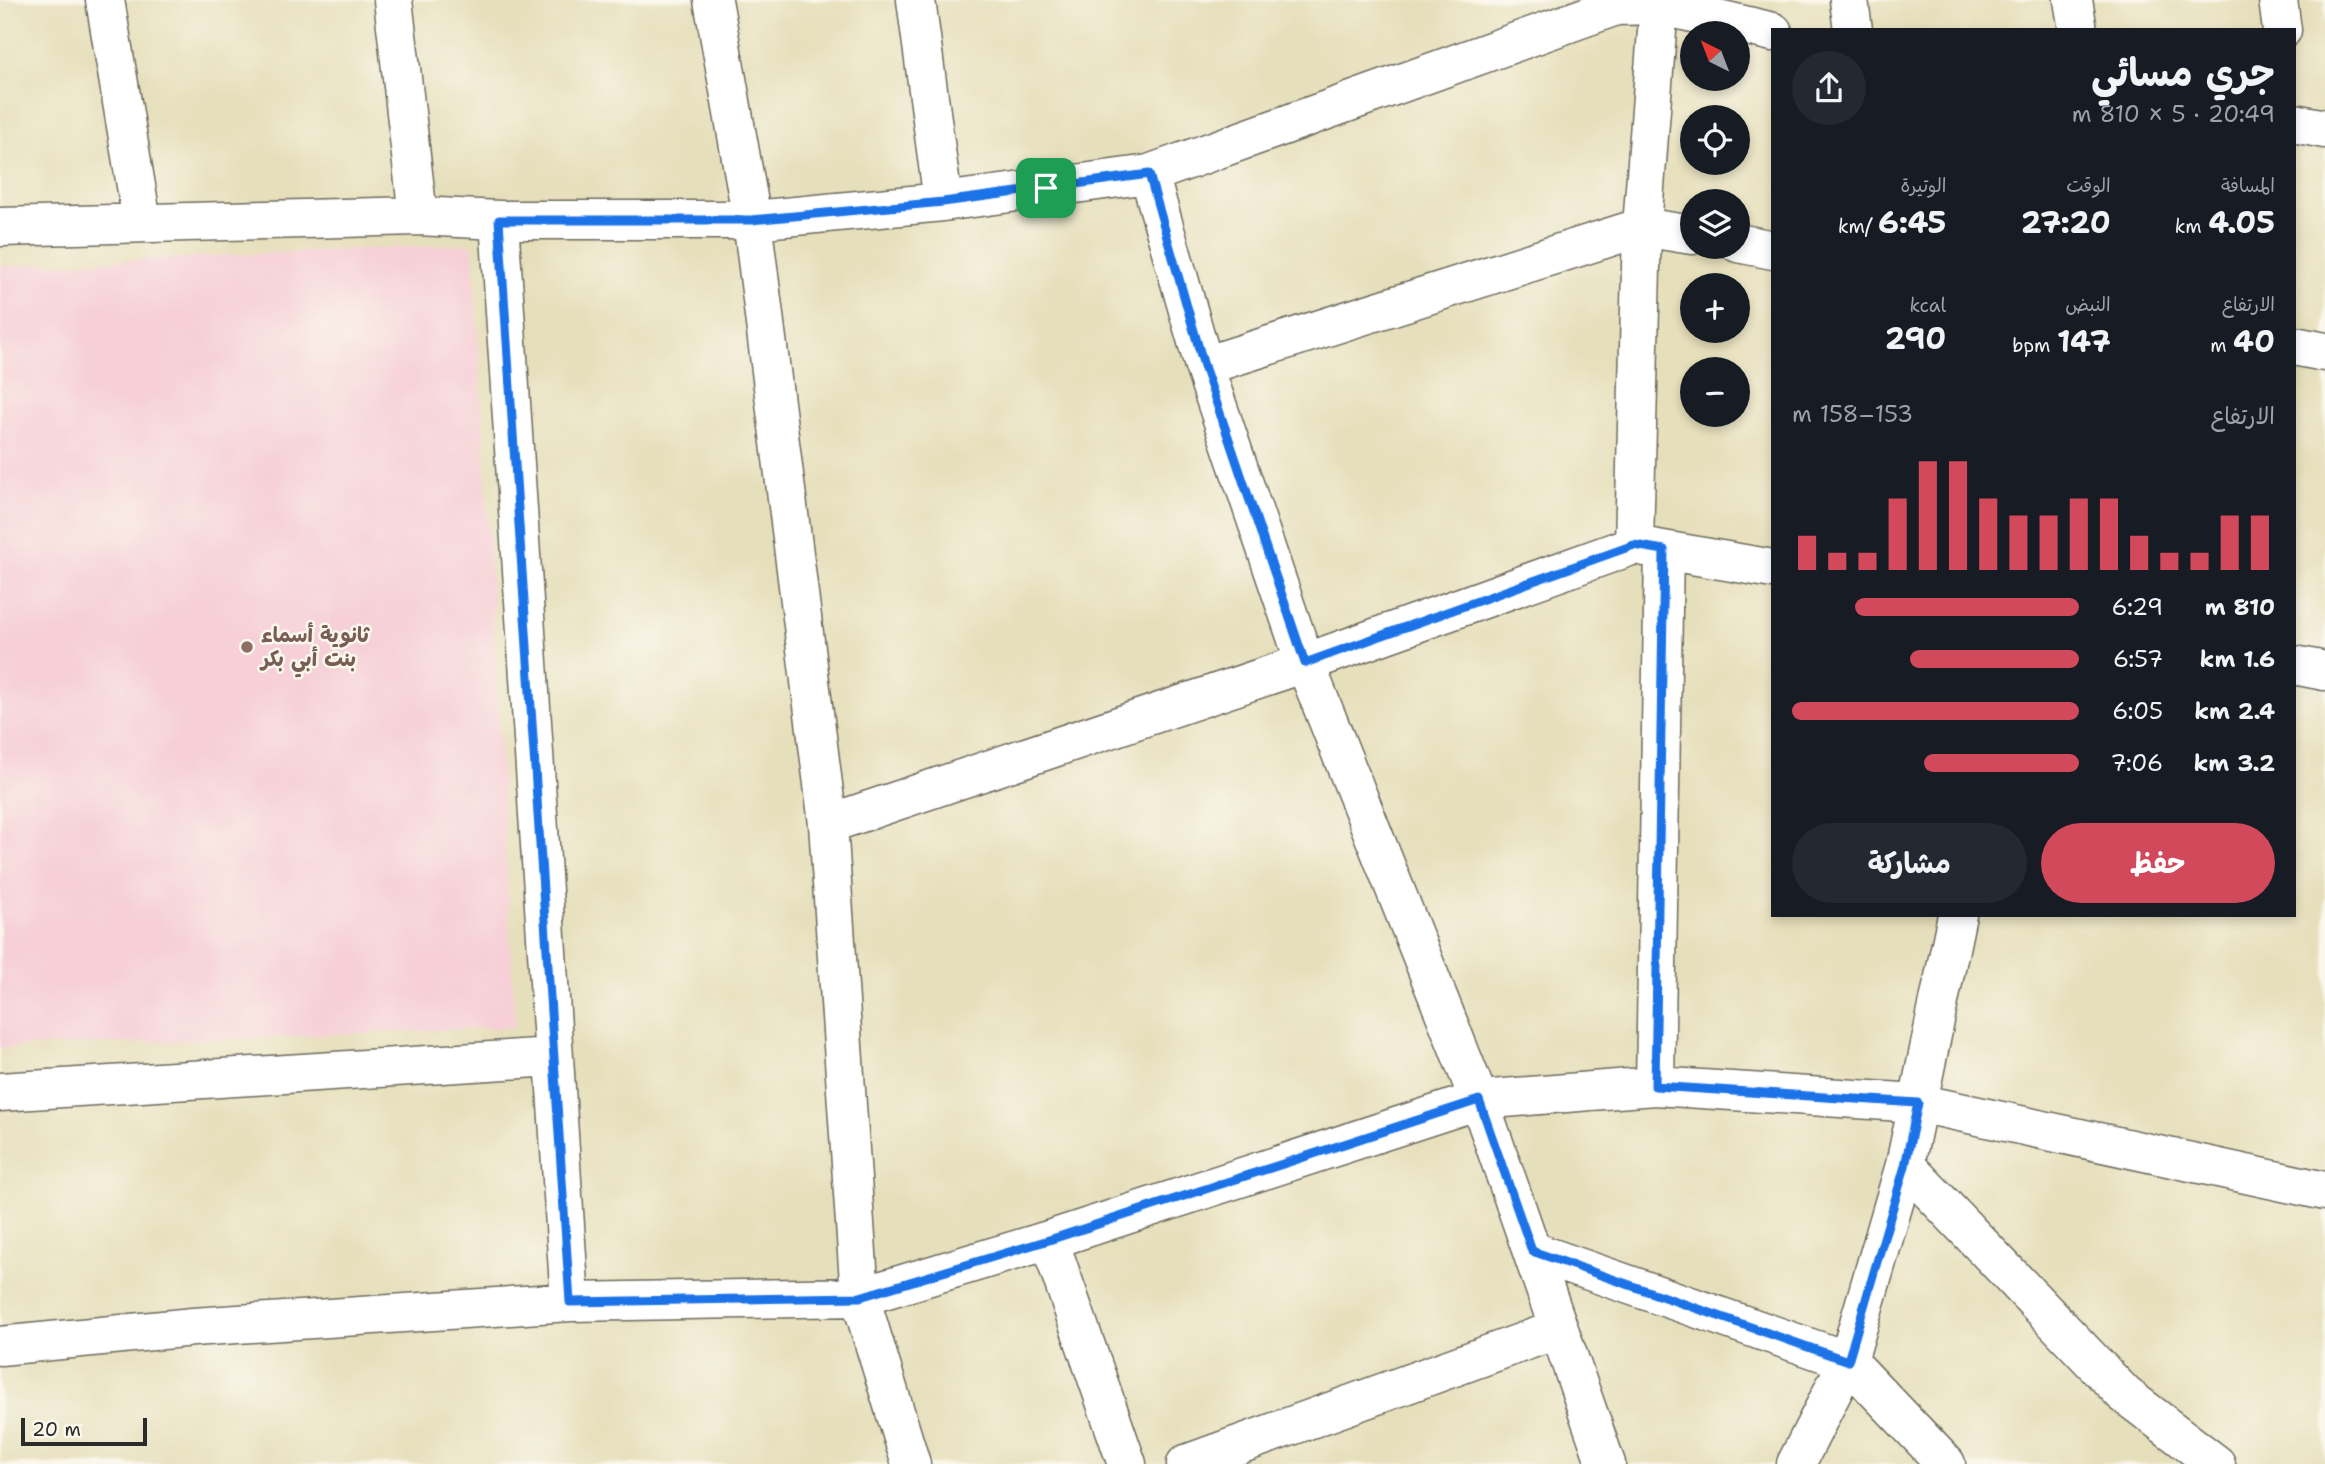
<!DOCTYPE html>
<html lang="ar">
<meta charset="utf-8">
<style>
body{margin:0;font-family:"Shantell Sans","Playpen Sans Arabic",sans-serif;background:#242831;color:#f1f3f6;direction:rtl;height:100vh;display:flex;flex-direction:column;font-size:26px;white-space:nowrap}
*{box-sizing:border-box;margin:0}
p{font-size:23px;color:#9ea1a6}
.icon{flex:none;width:38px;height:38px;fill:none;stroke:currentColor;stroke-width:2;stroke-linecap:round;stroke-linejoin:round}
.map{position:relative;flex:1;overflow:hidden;direction:ltr}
.sheet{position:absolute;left:1771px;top:28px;width:525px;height:889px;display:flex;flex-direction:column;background:#171b24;border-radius:0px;box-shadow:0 4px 10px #0003;direction:rtl}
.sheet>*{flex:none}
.needle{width:46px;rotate:318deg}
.controls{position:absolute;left:1680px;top:21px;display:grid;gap:14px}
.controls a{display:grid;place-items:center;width:70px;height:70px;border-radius:50%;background:#171b24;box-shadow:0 4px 10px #0003;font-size:35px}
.scale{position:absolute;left:21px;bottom:18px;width:126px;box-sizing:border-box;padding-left:7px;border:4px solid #2b2b2b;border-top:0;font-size:19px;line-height:24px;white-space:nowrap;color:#2b2b2b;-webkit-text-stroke:5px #fbf7ec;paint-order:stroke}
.pin{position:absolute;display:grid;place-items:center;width:60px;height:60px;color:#fff;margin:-30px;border-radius:14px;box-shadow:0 4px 10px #0006}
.round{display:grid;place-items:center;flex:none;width:74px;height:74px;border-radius:37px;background:#242831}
.headline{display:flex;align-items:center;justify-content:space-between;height:119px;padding:0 21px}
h1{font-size:38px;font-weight:700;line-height:52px}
.metrics{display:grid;grid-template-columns:repeat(3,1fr);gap:10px;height:119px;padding:7px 21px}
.metrics div{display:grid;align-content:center}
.metrics b{font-size:30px;font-weight:700}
.metrics small{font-size:19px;font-weight:400}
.metrics p{font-size:19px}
.chart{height:196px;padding:14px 21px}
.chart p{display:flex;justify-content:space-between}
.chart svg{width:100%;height:126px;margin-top:7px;stroke:#d1495b;stroke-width:6}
.button{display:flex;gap:14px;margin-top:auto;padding:14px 21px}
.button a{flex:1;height:80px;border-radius:42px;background:#d1495b;color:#fff;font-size:28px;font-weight:700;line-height:80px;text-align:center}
.button a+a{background:#242831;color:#f1f3f6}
ul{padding:0 21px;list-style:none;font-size:23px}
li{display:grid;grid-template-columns:112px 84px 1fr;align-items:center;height:52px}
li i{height:18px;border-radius:9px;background:#d1495b}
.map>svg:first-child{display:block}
.built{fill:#f6cfd7}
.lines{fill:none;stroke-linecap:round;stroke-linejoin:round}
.minor-casing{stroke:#6c6a5d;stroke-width:41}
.minor{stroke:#fff;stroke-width:38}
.route-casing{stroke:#fff;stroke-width:14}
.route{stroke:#1a73e8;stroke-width:9}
.education-dot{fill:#8d6e63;stroke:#fbf7ec;stroke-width:2.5}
.labels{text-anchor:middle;stroke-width:5;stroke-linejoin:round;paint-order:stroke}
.education-label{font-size:21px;font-weight:bold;fill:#785e54;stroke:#fbf7ec;text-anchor:start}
</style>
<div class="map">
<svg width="2325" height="1464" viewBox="0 0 2325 1464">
<rect width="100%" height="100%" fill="#fbf7ec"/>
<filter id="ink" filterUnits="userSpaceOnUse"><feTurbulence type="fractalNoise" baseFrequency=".0143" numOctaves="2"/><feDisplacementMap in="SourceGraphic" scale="14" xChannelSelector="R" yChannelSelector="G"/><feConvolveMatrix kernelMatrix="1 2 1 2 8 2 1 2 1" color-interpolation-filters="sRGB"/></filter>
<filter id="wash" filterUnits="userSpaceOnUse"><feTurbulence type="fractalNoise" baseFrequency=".00686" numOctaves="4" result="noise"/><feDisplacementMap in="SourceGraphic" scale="28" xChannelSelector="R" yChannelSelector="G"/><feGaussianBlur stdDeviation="1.57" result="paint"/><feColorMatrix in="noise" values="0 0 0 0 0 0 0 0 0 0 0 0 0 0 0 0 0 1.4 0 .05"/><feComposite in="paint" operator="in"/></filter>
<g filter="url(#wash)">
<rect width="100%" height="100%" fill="#e6dfbb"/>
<path class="built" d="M473,244L515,1027L0,1048V266Z"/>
</g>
<g filter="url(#ink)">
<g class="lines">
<g class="minor-casing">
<path id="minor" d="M105,0L142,222
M393,0L418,216
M713,0L752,220L828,824L860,1297L911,1464
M916,0L943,202
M1849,0L1853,30
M2073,0L2078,30
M2278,0L2282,30
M2294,123L2325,129
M1149,174L1204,366L1305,663L1479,1100L1606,1464
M499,220L570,1302
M0,227L418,216L499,220H752L943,202L1149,174L1616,6L1659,5L1773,32
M1738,243L1773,250
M2294,346L2325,352
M1204,366L1642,227L1692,235
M1634,545L1642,227L1659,5
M2294,665L2325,671
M828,824L1305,663L1634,545L1773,569
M1655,1086L1664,550
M0,1092L553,1057
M1905,1165L2124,1394L2216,1464
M1049,1240L1127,1464
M1532,1251L1848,1361L1946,1464
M0,1346L193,1327L570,1302L860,1297L1049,1240L1479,1100L1655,1086L1918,1103L2325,1191
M1186,1464L1559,1329
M1796,1464L1848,1361L1905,1165L1957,915"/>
</g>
<use href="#minor" class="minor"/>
</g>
</g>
<g class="lines" filter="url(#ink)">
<g class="route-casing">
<path id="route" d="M1149,174L1204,366L1305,663L1634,545L1664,550L1655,1086L1918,1103L1905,1166L1848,1361L1532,1251L1479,1100L1049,1240L860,1297L570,1302L499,220H751L943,202Z"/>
</g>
<use href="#route" class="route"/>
</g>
<circle class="education-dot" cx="247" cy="647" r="7"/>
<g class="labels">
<g class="education-label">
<text x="261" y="642">ثانوية أسماء<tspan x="261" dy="24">بنت أبي بكر</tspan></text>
</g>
</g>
</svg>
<div class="controls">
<a><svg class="needle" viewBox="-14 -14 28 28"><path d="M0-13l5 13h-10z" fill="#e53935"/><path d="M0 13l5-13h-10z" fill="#9ea1a6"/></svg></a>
<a><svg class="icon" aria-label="locate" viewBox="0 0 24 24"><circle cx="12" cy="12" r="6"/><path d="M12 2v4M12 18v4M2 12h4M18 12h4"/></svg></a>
<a><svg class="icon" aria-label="layers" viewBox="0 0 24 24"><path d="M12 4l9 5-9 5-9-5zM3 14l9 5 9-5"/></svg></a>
<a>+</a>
<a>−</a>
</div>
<div class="scale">20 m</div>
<div class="pin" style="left:1046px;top:188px;background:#1e9e55"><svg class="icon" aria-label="arrive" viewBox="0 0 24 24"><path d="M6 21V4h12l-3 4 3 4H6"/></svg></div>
<section class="sheet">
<div class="headline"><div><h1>جري مسائي</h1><p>20:49 · 5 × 810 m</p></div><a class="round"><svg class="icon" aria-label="share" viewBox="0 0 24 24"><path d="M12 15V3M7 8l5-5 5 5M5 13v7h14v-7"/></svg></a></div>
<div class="metrics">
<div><p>المسافة</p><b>4.05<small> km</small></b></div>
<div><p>الوقت</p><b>27:20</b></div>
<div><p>الوتيرة</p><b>6:45<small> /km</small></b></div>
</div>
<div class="metrics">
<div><p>الارتفاع</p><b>40<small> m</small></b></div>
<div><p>النبض</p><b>147<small> bpm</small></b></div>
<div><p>kcal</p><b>290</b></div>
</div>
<div class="chart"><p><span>الارتفاع</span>153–158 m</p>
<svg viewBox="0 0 160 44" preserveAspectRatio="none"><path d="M5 44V32M15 44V38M25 44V38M35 44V19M45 44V6M55 44V6M65 44V19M75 44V25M85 44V25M95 44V19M105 44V19M115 44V32M125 44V38M135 44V38M145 44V25M155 44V25"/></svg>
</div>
<ul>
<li><b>810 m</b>6:29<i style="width:78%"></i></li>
<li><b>1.6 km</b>6:57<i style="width:59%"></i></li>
<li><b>2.4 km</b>6:05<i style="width:100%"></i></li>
<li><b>3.2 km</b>7:06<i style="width:54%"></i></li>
</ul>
<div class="button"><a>حفظ</a><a>مشاركة</a></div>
</section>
</div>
